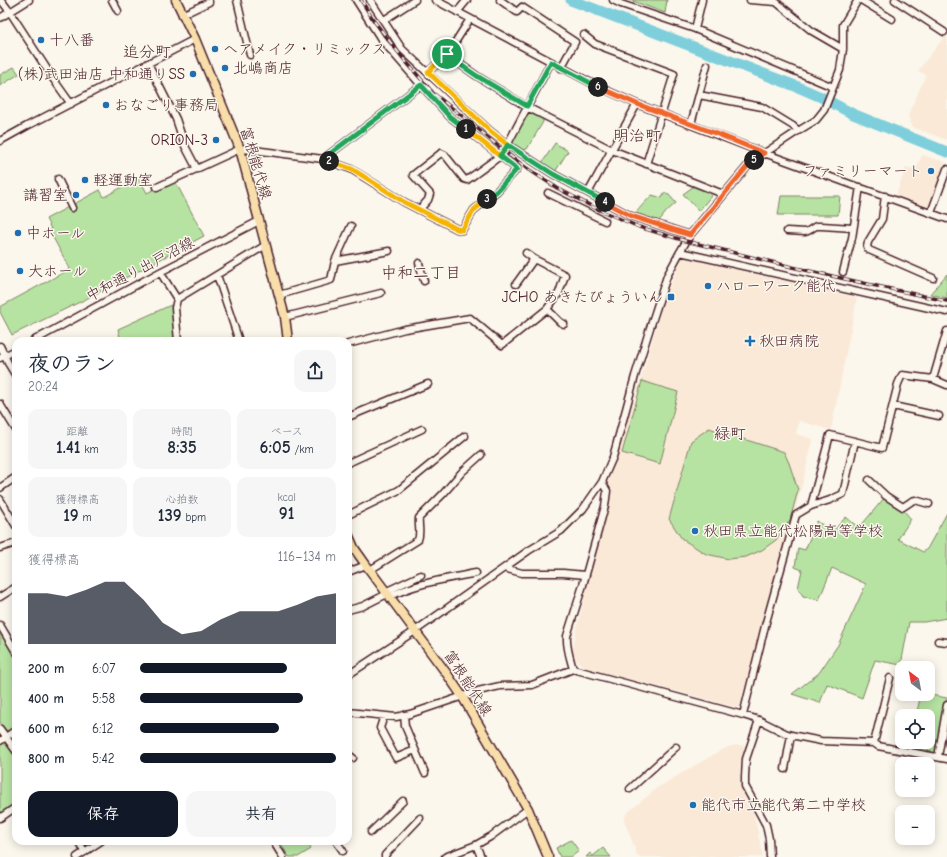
<!DOCTYPE html>
<html lang="ja">
<meta charset="utf-8">
<style>
body{margin:0;font-family:"Comic Neue","Klee One",sans-serif;background:#f6f6f7;color:#1f2937;height:100vh;display:flex;flex-direction:column;font-size:15px;white-space:nowrap}
*{box-sizing:border-box;margin:0}
p{font-size:13px;color:#747a83}
.icon{flex:none;width:22px;height:22px;fill:none;stroke:currentColor;stroke-width:2;stroke-linecap:round;stroke-linejoin:round}
.map{position:relative;flex:1;overflow:hidden}
.drawer{position:absolute;left:12px;top:337px;width:340px;height:508px;display:flex;flex-direction:column;background:#fff;border-radius:12px;box-shadow:0 2px 10px #0003}
.drawer>*{flex:none}
.needle{width:26px;rotate:328deg}
.buttons{position:absolute;left:895px;top:661px;display:grid;gap:8px}
.buttons a{display:grid;place-items:center;width:40px;height:40px;border-radius:8px;background:#fff;box-shadow:0 2px 10px #0003;font-size:20px}
.pin{position:absolute;display:grid;place-items:center;width:34px;height:34px;color:#fff;margin:-17px;border:2px solid #fff;border-radius:50%;box-shadow:0 1px 4px #0007}
.km{position:absolute;width:20px;height:20px;margin:-10px;border-radius:50%;background:#222;color:#fff;font-size:11px;line-height:20px;text-align:center}
.round{display:grid;place-items:center;flex:none;width:42px;height:42px;border-radius:12px;background:#f6f6f7}
.headline{display:flex;align-items:center;justify-content:space-between;height:68px;padding:0 16px}
h1{font-size:22px;font-weight:700;line-height:30px}
.metrics{display:grid;grid-template-columns:repeat(3,1fr);gap:6px;height:68px;padding:4px 16px}
.metrics div{display:grid;align-content:center;border-radius:10px;background:#f6f6f7;text-align:center}
.metrics b{font-size:17px;font-weight:700}
.metrics small{font-size:11px;font-weight:400}
.metrics p{font-size:11px}
.chart{height:112px;padding:8px 16px}
.chart p{display:flex;justify-content:space-between}
.chart svg{width:100%;height:72px;margin-top:4px;fill:#111827;opacity:.7}
.cta{display:flex;gap:8px;margin-top:auto;padding:8px 16px}
.cta a{flex:1;height:46px;border-radius:12px;background:#111827;color:#fff;font-size:16px;font-weight:700;line-height:46px;text-align:center}
.cta a+a{background:#f6f6f7;color:#1f2937}
ul{padding:0 16px;list-style:none;font-size:13px}
li{display:grid;grid-template-columns:64px 48px 1fr;align-items:center;height:30px}
li i{height:10px;border-radius:5px;background:#111827}
.map>svg:first-child{display:block}
.built{fill:#fae9d7}
.green{fill:#b6e3a2;stroke:#808166}
.lines{fill:none;stroke-linecap:round;stroke-linejoin:round}
.river{stroke:#7fcedc;stroke-width:11}
.minor-casing{stroke:#4a1f2b;stroke-width:9}
.major-casing{stroke:#4a1f2b;stroke-width:11}
.minor{stroke:#fbf7ec;stroke-width:6}
.major{stroke:#f8deab;stroke-width:8}
.rail-casing{stroke:#4a1f2b;stroke-width:3.5}
.rail{stroke:#fbf7ec;stroke-width:2;stroke-dasharray:6;stroke-linecap:butt}
.split-1-casing{stroke:#fff;stroke-width:8}
.split-2-casing{stroke:#fff;stroke-width:8}
.split-3-casing{stroke:#fff;stroke-width:8}
.split-4-casing{stroke:#fff;stroke-width:8}
.split-5-casing{stroke:#fff;stroke-width:8}
.split-6-casing{stroke:#fff;stroke-width:8}
.split-7-casing{stroke:#fff;stroke-width:8}
.split-1{stroke:#f5b400;stroke-width:5}
.split-2{stroke:#22a559;stroke-width:5}
.split-3{stroke:#f5b400;stroke-width:5}
.split-4{stroke:#22a559;stroke-width:5}
.split-5{stroke:#f0652b;stroke-width:5}
.split-6{stroke:#f0652b;stroke-width:5}
.split-7{stroke:#22a559;stroke-width:5}
.poi-dot{fill:#1f6fb2;stroke:#fbf7ec;stroke-width:1.5}
.labels{text-anchor:middle;stroke-width:3;stroke-linejoin:round;paint-order:stroke}
.poi-label{font-size:15px;fill:#4a1f2b;stroke:#fbf7ec;text-anchor:start}
.street-label{font-size:15px;fill:#4a1f2b;stroke:#fbf7ec}
.neighbourhood-label{font-size:16px;fill:#4a1f2b;stroke:#fbf7ec}
</style>
<div class="map">
<svg width="947" height="857" viewBox="0 0 947 857">
<rect width="100%" height="100%" fill="#fbf7ec"/>
<filter id="ink" filterUnits="userSpaceOnUse"><feTurbulence type="fractalNoise" baseFrequency=".025" numOctaves="2"/><feDisplacementMap in="SourceGraphic" scale="8" xChannelSelector="R" yChannelSelector="G"/><feConvolveMatrix kernelMatrix="1 2 1 2 8 2 1 2 1" color-interpolation-filters="sRGB"/></filter>
<g filter="url(#ink)">
<path class="built" d="M947,33V140L912,127L908,115L926,75L918,71Z
M922,155L945,162L930,209L896,195L906,167L916,170Z
M682,257L857,298L831,430L799,421L796,434L813,439L802,485L739,708L584,667L572,656L576,631L611,491L608,482L641,379L663,303Z
M737,745L747,746L742,756L740,770V785L744,796L754,814L763,857H638L624,820L626,814L650,794L655,789L718,752L728,747Z"/>
<path class="green" d="M630,0H667L665,13Z
M14,67L19,74L0,86V75Z
M530,113L543,119V122L527,149L523,150L513,144V140L527,114Z
M555,143L568,151L555,172L542,163Z
M139,178L147,193L174,179L204,236L86,299L12,335L0,312V307L70,269L49,230L51,229L46,219L100,190L104,197Z
M694,186L710,192L711,196L699,211L683,194Z
M664,193L669,195L676,203L667,211L659,221L635,213L652,195L662,198Z
M781,196H840L838,215H778Z
M947,274V298L930,294Z
M171,305L175,341H121L118,329Z
M642,381L678,392L660,464L622,453Z
M709,428L784,452L789,463L798,490L790,520L776,540L762,550L746,557L729,559L706,554L682,539L669,519L691,441Z
M885,497L904,511L911,519L898,539L923,552L927,549L947,513V618L924,622H909L901,665L875,660L862,698L827,684L820,703L792,694L819,673L838,645L866,584L832,568L819,600L803,596L798,588L802,570L795,567L798,548L805,550L817,521L832,532L846,517L859,528Z
M0,631L16,657V727L10,731H6L0,722Z
M921,694H926L947,698L936,753L910,748L911,742H928V716H916Z
M7,741L16,755V804L0,815V744L3,742Z
M571,840L579,851L571,857H560L556,848Z
M279,841H307L311,849L298,857H289Z
M603,848L611,857H586L590,853L593,856Z"/>
<g class="lines">
<path class="river" d="M571,0L798,87L821,97L853,114L947,152"/>
<g class="minor-casing">
<path id="minor" d="M1,0L10,12L54,80L71,104
M112,0L118,11
M237,0L250,55
M356,0L381,39L421,85
M370,0L402,49L490,131L508,145L553,174L631,216L690,235
M435,0L597,86L637,104L764,153L947,219
M500,0L517,12L522,7L575,42L561,68
M613,0L621,4L695,29L833,87
M750,0L776,2L812,31L843,49
M861,0L892,19
M895,0L944,32
M457,12L467,0
M182,15L209,2
M0,18L29,0
M384,20L415,0
M695,29L702,0
M584,35L595,44L674,74L646,164
M447,55L477,76L527,107L612,150L723,194
M148,63L176,119L185,146L197,169
M428,72L447,55L470,19
M699,95L762,107L793,126L798,131
M691,124L707,65
M0,141L27,126L195,39
M58,179L72,208
M157,187L240,149L254,150L323,159L351,169L404,202L457,229L462,230L474,210L497,191L517,169L449,116L421,85L323,159
M548,193L605,221
M588,193L637,104
M885,196L882,219L868,242L867,247L869,250L933,278
M419,210L428,200L430,194L413,175L441,153L445,155L464,179L467,180L500,156L504,151L551,62
M931,213L947,169
M787,231L805,232L808,231L816,226H822L853,228
M680,252L947,312
M335,261L389,251
M419,263L424,281
M160,272L177,299
M843,272L852,238L860,187
M217,275L239,341
M516,284L534,259
M279,295L331,280L335,261L351,226
M547,309L560,322L564,324
M285,317L381,293
M33,341L160,272L259,221
M178,341L175,308L177,299L266,245
M348,344L405,329L470,318L502,345L547,309L559,293L565,275L534,259L526,253
M0,346L8,363L16,376
M0,358L16,350
M933,379L947,331
M0,404L16,430
M893,406L939,416
M348,417L428,384
M348,463L422,429
M869,480L886,496L903,507L912,501L915,500L929,504
M0,488L16,477
M0,499L16,526
M811,506L830,435L882,448L898,384L902,375L933,379L947,385
M348,515L399,490L465,436
M0,548L16,543
M504,568L522,573H563L585,575
M370,570L418,540C421,533 418,525 419,518L443,494L462,472L481,455
M348,572L366,565
M385,592L421,575
M0,597L16,587
M389,597C415,583 447,579 476,573
M348,610L363,606L387,594
M0,625L16,652
M938,641L947,642
M573,669C570,658 566,647 567,636L583,585L605,506L607,491L602,482
M348,675L415,631L528,551L561,531L583,509L602,482L613,457L635,376L650,328L667,276L680,252L690,235L751,162L798,131L816,120L824,110L840,70L843,49V25L858,0
M348,712L396,717L410,714L478,691L500,686L532,685L573,669L743,715L759,720L785,733L791,735L821,741L874,743L878,746L947,759
M404,715L405,726L425,773
M743,715L765,626L796,515L811,506L830,500L843,494L855,441
M384,716L380,728L396,758L415,750
M759,720L746,759L745,777V786L766,825L769,839L770,857
M0,729L16,751
M0,741L16,730
M874,743L890,678
M348,754L353,758
M938,757L947,705
M785,769L791,735
M630,789L676,747
M0,818L16,807
M371,832L403,801
M78,841L85,852
M273,841L283,857
M336,841L343,851
M77,857L101,841
M385,857V855L420,818
M445,857L476,845
M481,857L476,845L490,837L528,809"/>
</g>
<g class="major-casing">
<path id="major" d="M176,0L195,39L240,149L279,295L285,317L288,341
M348,534L354,548L366,565L447,674L462,696L528,809L548,857"/>
</g>
<use href="#minor" class="minor"/>
<use href="#major" class="major"/>
<g class="rail-casing">
<path id="rail" d="M361,0L374,21L402,57L433,93L471,123L504,151L525,167L557,188L595,208L639,227L686,241L792,267L872,285L947,301"/>
</g>
<use href="#rail" class="rail"/>
</g>
</g>
<g class="lines" filter="url(#ink)">
<g class="split-1-casing">
<path id="split-1" d="M447,54L428,72L490,131L508,145L500,156L466,129"/>
</g>
<g class="split-2-casing">
<path id="split-2" d="M329,161L323,159L421,85L449,116L466,129"/>
</g>
<g class="split-3-casing">
<path id="split-3" d="M329,161L352,169L404,202L457,229L462,230L474,210L487,199"/>
</g>
<g class="split-4-casing">
<path id="split-4" d="M487,199L497,191L517,169L500,156L508,145L553,174L605,202"/>
</g>
<g class="split-5-casing">
<path id="split-5" d="M605,202L631,216L690,235L751,162L754,160"/>
</g>
<g class="split-6-casing">
<path id="split-6" d="M598,87L637,104L720,135L764,153L754,160"/>
</g>
<g class="split-7-casing">
<path id="split-7" d="M447,54L452,59L477,76L527,106L551,62L598,87"/>
</g>
<use href="#split-1" class="split-1"/>
<use href="#split-2" class="split-2"/>
<use href="#split-3" class="split-3"/>
<use href="#split-4" class="split-4"/>
<use href="#split-5" class="split-5"/>
<use href="#split-6" class="split-6"/>
<use href="#split-7" class="split-7"/>
</g>
<g class="poi-dot">
<circle cx="41" cy="40" r="4"/>
<circle cx="215" cy="49" r="4"/>
<circle cx="225" cy="68" r="4"/>
<circle cx="193" cy="74" r="4"/>
<circle cx="106" cy="105" r="4"/>
<circle cx="216" cy="140" r="4"/>
<circle cx="931" cy="171" r="4"/>
<circle cx="85" cy="180" r="4"/>
<circle cx="76" cy="195" r="4"/>
<circle cx="18" cy="233" r="4"/>
<circle cx="20" cy="271" r="4"/>
<circle cx="708" cy="286" r="4"/>
<rect x="667" y="293" width="8" height="8" rx="2"/>
<path d="M748 335h4v4h4v4h-4v4h-4v-4h-4v-4h4z"/>
<circle cx="695" cy="531" r="4"/>
<circle cx="693" cy="805" r="4"/>
</g>
<g class="labels">
<g class="poi-label">
<text x="49" y="45">十八番</text>
<text x="223" y="54">ヘアメイク・リミックス</text>
<text x="233" y="73">北嶋商店</text>
<text x="185" y="79" text-anchor="end">(株)武田油店 中和通りSS</text>
<text x="114" y="110">おなごり事務局</text>
<text x="208" y="145" text-anchor="end">ORION-3</text>
<text x="923" y="176" text-anchor="end">ファミリーマート</text>
<text x="93" y="185">軽運動室</text>
<text x="68" y="200" text-anchor="end">講習室</text>
<text x="26" y="238">中ホール</text>
<text x="28" y="276">大ホール</text>
<text x="716" y="291">ハローワーク能代</text>
<text x="663" y="302" text-anchor="end">JCHO あきたびょういん</text>
<text x="759" y="346">秋田病院</text>
<text x="703" y="536">秋田県立能代松陽高等学校</text>
<text x="701" y="810">能代市立能代第二中学校</text>
</g>
<g class="street-label">
<text transform="translate(256 163) rotate(73)" y="5">富根能代線</text>
<text transform="translate(140 269) rotate(-28)" y="5">中和通り出戸沼線</text>
<text transform="translate(468 683) rotate(57)" y="5">富根能代線</text>
</g>
<g class="neighbourhood-label">
<text x="147" y="57">追分町</text>
<text x="637" y="141">明治町</text>
<text x="421" y="278">中和二丁目</text>
<text x="730" y="439">緑町</text>
</g>
</g>
</svg>
<div class="buttons">
<a><svg class="needle" viewBox="-14 -14 28 28"><path d="M0-13l5 13h-10z" fill="#e53935"/><path d="M0 13l5-13h-10z" fill="#747a83"/></svg></a>
<a><svg class="icon" aria-label="locate" viewBox="0 0 24 24"><circle cx="12" cy="12" r="6"/><path d="M12 2v4M12 18v4M2 12h4M18 12h4"/></svg></a>
<a>+</a>
<a>−</a>
</div>
<div class="pin" style="left:447px;top:54px;background:#1e9e55"><svg class="icon" aria-label="arrive" viewBox="0 0 24 24"><path d="M6 21V4h12l-3 4 3 4H6"/></svg></div>
<b class="km" style="left:466px;top:129px">1</b>
<b class="km" style="left:329px;top:161px">2</b>
<b class="km" style="left:487px;top:199px">3</b>
<b class="km" style="left:605px;top:202px">4</b>
<b class="km" style="left:754px;top:160px">5</b>
<b class="km" style="left:598px;top:87px">6</b>
<section class="drawer">
<div class="headline"><div><h1>夜のラン</h1><p>20:24</p></div><a class="round"><svg class="icon" aria-label="share" viewBox="0 0 24 24"><path d="M12 15V3M7 8l5-5 5 5M5 13v7h14v-7"/></svg></a></div>
<div class="metrics">
<div><p>距離</p><b>1.41<small> km</small></b></div>
<div><p>時間</p><b>8:35</b></div>
<div><p>ペース</p><b>6:05<small> /km</small></b></div>
</div>
<div class="metrics">
<div><p>獲得標高</p><b>19<small> m</small></b></div>
<div><p>心拍数</p><b>139<small> bpm</small></b></div>
<div><p>kcal</p><b>91</b></div>
</div>
<div class="chart"><p><span>獲得標高</span>116–134 m</p>
<svg viewBox="0 0 160 44" preserveAspectRatio="none"><path d="M0 44V13L10 13L20 15L30 11L40 6L50 6L60 17L70 31L80 38L90 36L100 29L110 24L120 24L130 24L140 20L150 15L160 13V44z"/></svg>
</div>
<ul>
<li><b>200 m</b>6:07<i style="width:75%"></i></li>
<li><b>400 m</b>5:58<i style="width:83%"></i></li>
<li><b>600 m</b>6:12<i style="width:71%"></i></li>
<li><b>800 m</b>5:42<i style="width:100%"></i></li>
</ul>
<div class="cta"><a>保存</a><a>共有</a></div>
</section>
</div>
